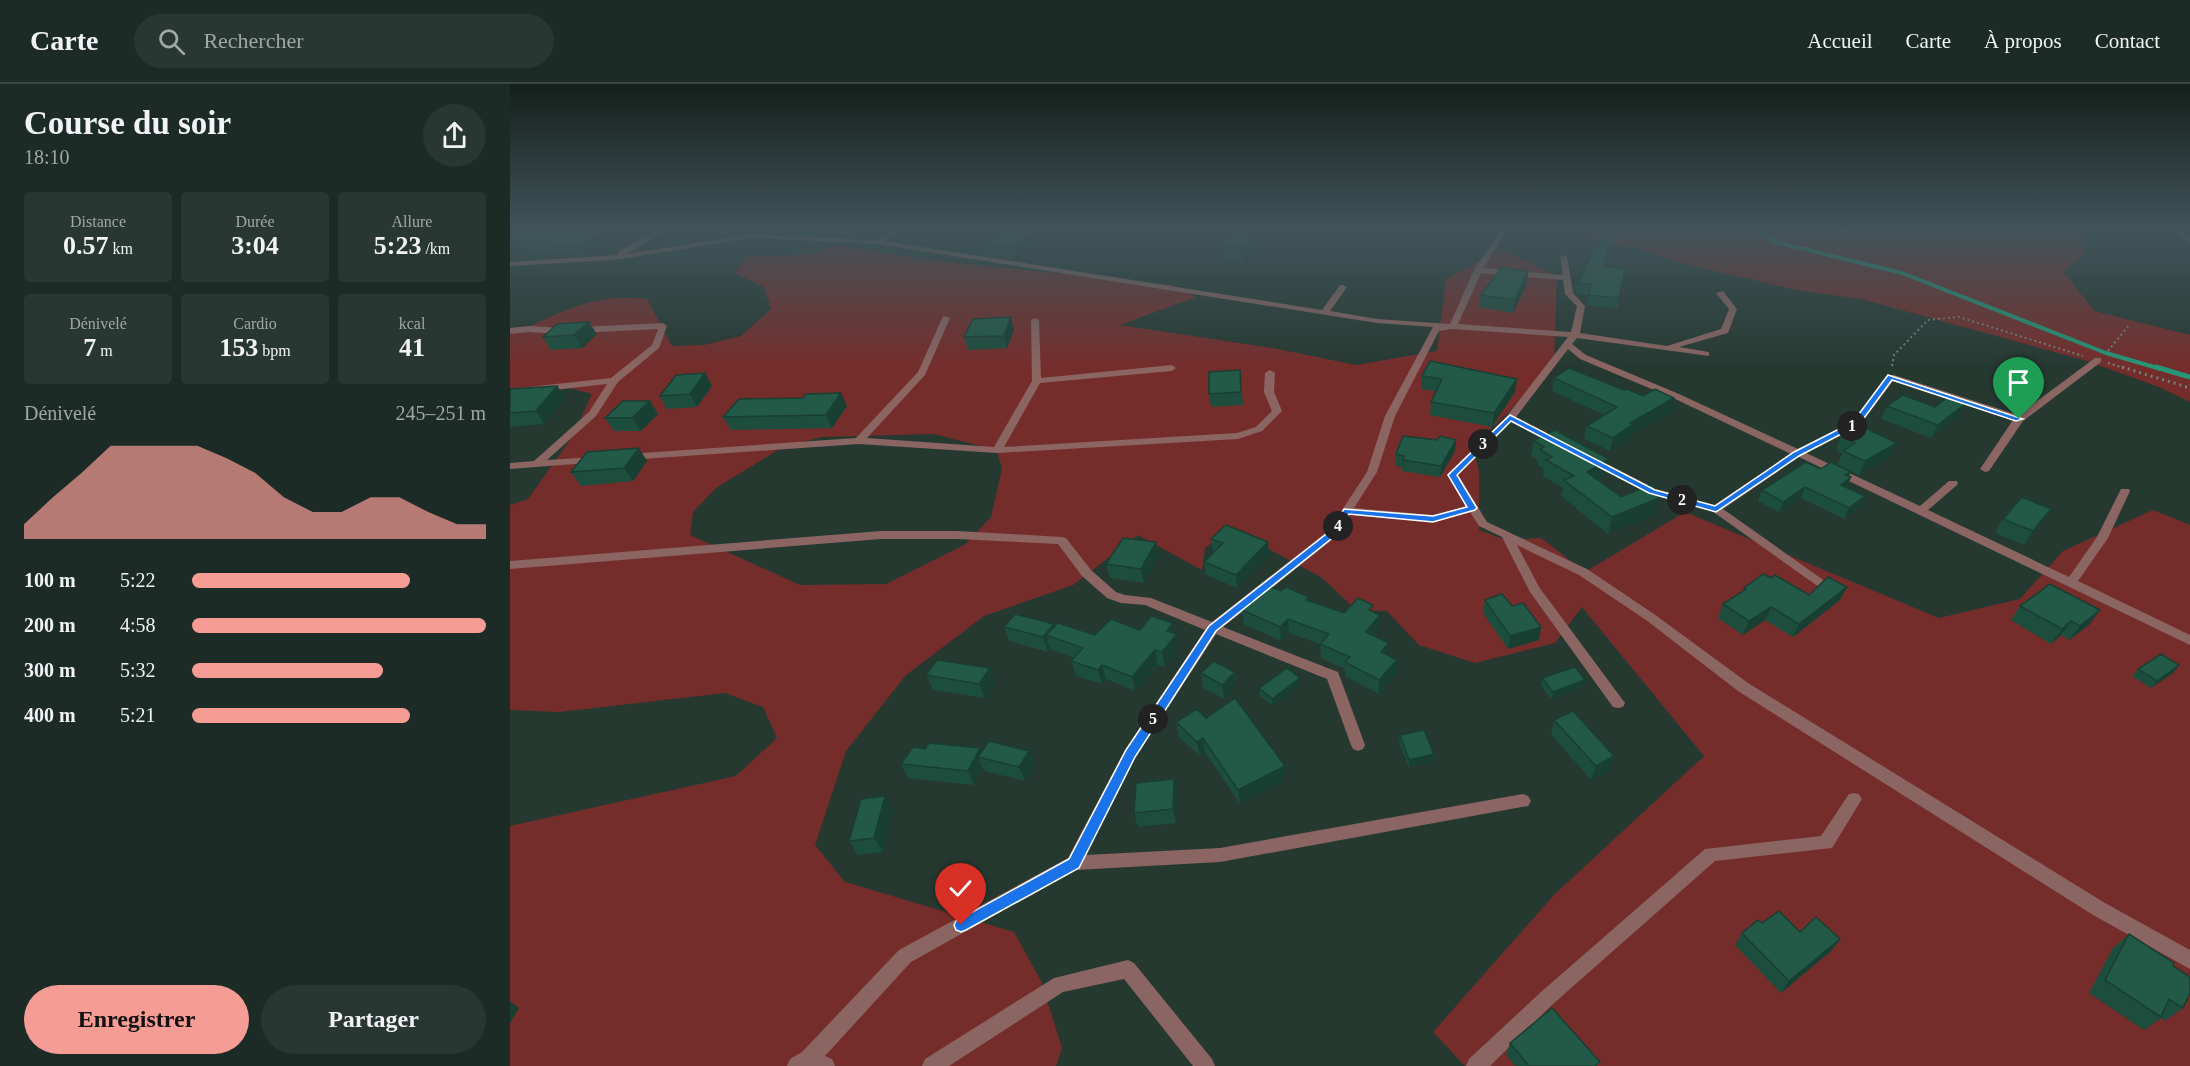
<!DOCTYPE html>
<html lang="fr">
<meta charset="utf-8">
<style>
body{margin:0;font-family:"Times New Roman",serif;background:#293732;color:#f1f3f6;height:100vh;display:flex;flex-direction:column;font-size:22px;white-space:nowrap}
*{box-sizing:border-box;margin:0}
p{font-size:20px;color:#a0a7a7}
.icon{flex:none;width:33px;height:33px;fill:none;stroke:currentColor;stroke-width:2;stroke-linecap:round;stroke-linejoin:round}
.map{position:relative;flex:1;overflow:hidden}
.drawer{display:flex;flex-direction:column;background:#1c2b25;width:510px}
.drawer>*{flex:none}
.pin{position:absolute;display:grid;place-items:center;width:51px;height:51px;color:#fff;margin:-62px -26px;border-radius:50% 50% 50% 0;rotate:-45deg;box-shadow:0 0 6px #0007}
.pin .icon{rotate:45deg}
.km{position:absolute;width:30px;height:30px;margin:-15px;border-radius:50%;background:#222;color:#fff;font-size:16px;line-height:30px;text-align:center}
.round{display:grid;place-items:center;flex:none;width:63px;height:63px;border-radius:32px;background:#293732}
.headline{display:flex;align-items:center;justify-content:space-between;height:102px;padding:0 24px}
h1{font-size:33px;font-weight:800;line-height:45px}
.metrics{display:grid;grid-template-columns:repeat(3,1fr);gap:9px;height:102px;padding:6px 24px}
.metrics div{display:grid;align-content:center;border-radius:6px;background:#293732;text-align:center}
.metrics b{font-size:26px;font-weight:800}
.metrics small{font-size:16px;font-weight:400}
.metrics p{font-size:16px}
.chart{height:168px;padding:12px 24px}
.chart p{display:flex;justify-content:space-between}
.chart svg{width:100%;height:108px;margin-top:6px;fill:#f59c95;opacity:.7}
.action{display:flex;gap:12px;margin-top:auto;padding:12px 24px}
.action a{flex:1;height:69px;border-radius:36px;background:#f59c95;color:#111;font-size:24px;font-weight:800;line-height:69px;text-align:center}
.action a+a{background:#293732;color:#f1f3f6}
ul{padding:0 24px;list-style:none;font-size:20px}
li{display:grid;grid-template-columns:96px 72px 1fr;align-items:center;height:45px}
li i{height:15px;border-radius:8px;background:#f59c95}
header{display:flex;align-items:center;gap:36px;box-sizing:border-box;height:84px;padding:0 30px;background:#1c2b25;border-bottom:2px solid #3a4742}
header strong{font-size:28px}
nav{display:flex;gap:33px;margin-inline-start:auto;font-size:21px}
.search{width:420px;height:54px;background:#293732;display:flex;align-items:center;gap:15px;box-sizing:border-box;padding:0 21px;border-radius:33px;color:#a0a7a7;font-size:22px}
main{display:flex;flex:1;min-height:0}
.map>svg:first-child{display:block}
.green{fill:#752d2b;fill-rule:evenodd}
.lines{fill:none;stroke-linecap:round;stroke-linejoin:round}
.stream-far1{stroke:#269675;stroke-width:4}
.stream{stroke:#269675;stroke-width:5}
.path-far1{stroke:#72827b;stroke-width:2;stroke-dasharray:2 3;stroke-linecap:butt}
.path{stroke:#72827b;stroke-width:3;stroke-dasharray:2 4;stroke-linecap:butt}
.minor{fill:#8b6562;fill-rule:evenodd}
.wall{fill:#1d4d3d}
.shaded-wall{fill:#183f32}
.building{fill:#225a47;stroke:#183f32;stroke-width:1.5}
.route{fill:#1a73e8;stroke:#fff;stroke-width:1.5}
</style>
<header>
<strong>Carte</strong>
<div class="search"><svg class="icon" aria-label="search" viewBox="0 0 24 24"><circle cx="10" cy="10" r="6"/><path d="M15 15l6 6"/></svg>Rechercher</div>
<nav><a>Accueil</a><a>Carte</a><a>À propos</a><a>Contact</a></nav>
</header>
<main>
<section class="drawer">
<div class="headline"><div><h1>Course du soir</h1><p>18:10</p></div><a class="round"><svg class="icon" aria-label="share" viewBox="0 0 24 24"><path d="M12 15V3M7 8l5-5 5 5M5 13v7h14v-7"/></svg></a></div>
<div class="metrics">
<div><p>Distance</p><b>0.57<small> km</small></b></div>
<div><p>Durée</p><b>3:04</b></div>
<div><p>Allure</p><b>5:23<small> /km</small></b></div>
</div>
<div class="metrics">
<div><p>Dénivelé</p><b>7<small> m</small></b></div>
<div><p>Cardio</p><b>153<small> bpm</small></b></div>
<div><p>kcal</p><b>41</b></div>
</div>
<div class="chart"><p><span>Dénivelé</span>245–251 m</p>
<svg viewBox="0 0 160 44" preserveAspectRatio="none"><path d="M0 44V38L10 27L20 17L30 6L40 6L50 6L60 6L70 11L80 17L90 27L100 33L110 33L120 27L130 27L140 33L150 38L160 38V44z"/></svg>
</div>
<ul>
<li><b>100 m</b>5:22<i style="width:74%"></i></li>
<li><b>200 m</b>4:58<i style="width:100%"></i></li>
<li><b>300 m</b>5:32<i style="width:65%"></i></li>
<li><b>400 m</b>5:21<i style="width:74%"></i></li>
</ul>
<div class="action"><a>Enregistrer</a><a>Partager</a></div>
</section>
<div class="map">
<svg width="1680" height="982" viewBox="0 0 1680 982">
<rect width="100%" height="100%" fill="#263931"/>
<path class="green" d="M1027,146H1577L1572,172L1554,188L1584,227L1680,251V318L1649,303L1574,276L1351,215L1286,206L1179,181L1129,165Z
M324,160L409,175L662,201L686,213L610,241L768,265L846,281L927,267L936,195L992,165L1047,192L1044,278L998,329L962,361L969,387V446L996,456L1031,454L1075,488L1175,428L1429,534L1510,515L1553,467L1643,426L1680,441V982H955L923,948L1045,810L1194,672L1072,523L1045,559L965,579L909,561L877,527L846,526L811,493L755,463L714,450L695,464L692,486L628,451L563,501L474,532L396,591L336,667L305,761L335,798L504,848L531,897L552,964L546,982H0V742L226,692L267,654L253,623L215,609L49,628L0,626V421L18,415L63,352L82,310L56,303L0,311V251C49,230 82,208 137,215L162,262L194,261L231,252L261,225L254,203L224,189L237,172L299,171ZM424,350L487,366L492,385L481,433L456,460L376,500L290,501L180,451L183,428L206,404L271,364L311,353Z"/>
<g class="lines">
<path class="stream-far1" d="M1248,146L1266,158L1392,189L1596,269L1651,285
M1257,146H1337"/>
<path class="stream" d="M1646,283L1680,293"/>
<path class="path-far1" d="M1598,267L1620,240
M1598,279L1617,285
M1382,282L1384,271L1418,236L1449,233L1573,272"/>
<path class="path" d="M1612,283L1680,304"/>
<path class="minor" d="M146,146H155L117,170L241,150L366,156L382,146H390L374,157L812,226L830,201H833L837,203L820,227L867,235L940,240L964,186L991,146H998L973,184L1053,191L1050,173L1057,171L1063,209L1075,222L1070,249L1157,262L1211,245L1219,225L1206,209L1213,207L1227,225L1218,249L1169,263L1199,268V272L1067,254L1062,260L1076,271L1169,310L1288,365L1343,338L1378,291H1384L1508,331L1585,274H1591V278L1513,337L1479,387L1475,388L1470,385L1503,336L1383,297L1349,342L1296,369L1410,422L1439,397H1447L1448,399L1447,401L1418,426L1559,493L1587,453L1611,405H1619L1620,407L1598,454L1568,497L1680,551V561L1289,373L1213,425L1326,505L1320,509L1316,508L1202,427L1138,409L1078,377L1083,374L1087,375L1146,405L1204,421L1281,370L1163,314L1070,275L1058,265L1006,333L1051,356V360H1043L1001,338L948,391L977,438L1077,485L1144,530L1238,599L1595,819L1680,866V885L1583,831L1228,607L1136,536L1069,491L1007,461L1029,503L1115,619L1113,623L1108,624L1103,623L1020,508L992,453L969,442L960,428L923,438L840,431L827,452L713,543L828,588L855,661L853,665L848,667L843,665L841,661L817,595L706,550L625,674L576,771L710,764L1013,710L1018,712L1021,717L1018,722L710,778L566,786L401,878L315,972L322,975L325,982H277L280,975L292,968L389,866L558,774L615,666L695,546L635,521L611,519L597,514L572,492L548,460L447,455H371L0,485V477L371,447H447L552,453L556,454L581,486L606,508L615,511L641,514L702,538L819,446L857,388L875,332L923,243L867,239L367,160L241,154L104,176L0,182V178L108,171V168ZM971,189L1053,196L1055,210L1067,222L1061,248L948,240ZM942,245L1058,253L997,332L937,391L956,422L923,431L844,424L867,388L885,332L929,247Z
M1664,146H1671L1680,154V160Z
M433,232L440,234L415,291L357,354L484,363L522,297L521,236L525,234L529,236L531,294L662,281L666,284L662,287L530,299L494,363L727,349L746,343L762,327L754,308L755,289L760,286L765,289L764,308L772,327L752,347L728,355L487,369L349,360L118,376L113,373L118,370L346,354L408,288Z
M153,239L157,242L149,264L108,298L86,332L37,376L86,373L90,374L91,376L90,378L0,385V379L24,377L79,328L97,300L0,311V305L101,294L142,261L148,245L50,250L19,248L0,250V244L19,242L50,244Z
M1344,709L1349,710L1352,715L1322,764L1205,777L1043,920L980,982H956L959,975L1031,908L1195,765L1311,752L1339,710Z
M618,876L624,879L702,975L705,982H683L614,895L553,908L439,982H412L415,975L544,894Z"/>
</g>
<path class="wall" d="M0,146H119L71,171L12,165L0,170Z
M497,146H538L539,149L505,174L478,170L475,161Z
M760,146L733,179L715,177L713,160Z
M1100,161L1094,182L1115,185L1107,225L1077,221L1079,211L1066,209L1068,199Z
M1017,200L1003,229L969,223L971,211Z
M47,240L87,250L72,264L41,266L33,253Z
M504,246L497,264L458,266L454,253Z
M730,286L733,321L701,323L699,310Z
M195,289L202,302L187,323L157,325L150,312Z
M912,292L1007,295L1005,308L982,343L920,331L921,318L926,307L911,305Z
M1044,294L1114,306L1133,312L1164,314L1161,328L1121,350L1120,354L1100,367L1074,355L1077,342L1094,331L1042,307Z
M47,302L56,314L34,340L0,343V305Z
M140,317L148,330L131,347H104L95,334Z
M337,322L322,344L221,346L213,333Z
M1377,322L1449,332L1421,354L1371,335Z
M1331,352L1380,373L1349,391L1327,381L1332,369L1326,366Z
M927,356H946L945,367L930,393L892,387V383L885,382L886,370Z
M1024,356L1095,391L1088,396L1111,413L1149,414L1144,430L1098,450L1051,412L1053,404L1033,392L1034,385L1027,381L1028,376L1021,372Z
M137,377L123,397L71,402L61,388Z
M1311,385L1341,393L1337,403L1355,412L1350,422L1334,435L1291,414L1269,428L1248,417L1252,406Z
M1541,425L1532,439L1514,461L1485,449L1493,435Z
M701,455L758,458L759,471L727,504L696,491L694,478L704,468H703Z
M649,472L634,499L600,494L596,480Z
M1261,494L1299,511L1330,516L1283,553L1255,536L1233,551L1208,534L1213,520L1233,508L1234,504Z
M975,516L1002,522L1031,543L1029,556L998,565L973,529Z
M799,517L834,529L863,528L870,545L864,552L878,571L887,589L869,610L835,592V585L811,574L810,560L779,549L771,557L734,540L732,526Z
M1510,522L1579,541L1559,556L1551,551L1541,560L1501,536Z
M545,542L585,551L630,546L665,550H667L669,564L655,583L648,581L625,607L596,595L592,600L566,592L561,577L564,574L540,565L538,568L499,557L494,543Z
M1669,581L1663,589L1641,604L1622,592L1628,585Z
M480,584L485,598L475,614L423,606L416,591Z
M725,588L726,603L714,615L693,604L691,589Z
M1032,594L1073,603L1041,615L1031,602Z
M790,602L763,622L750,612L749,604Z
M696,634L776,696L730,720L695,668L690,672L669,653L666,638Z
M1044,636L1104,672L1100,687L1081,696L1041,650Z
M890,651L924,670L923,677L899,683L889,658Z
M470,664L471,668L519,667L525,681L515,697L474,687L472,683L464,701L398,694L391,680L415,665Z
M667,709L666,739L628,743L624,729Z
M375,712L383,726L373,768L348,771L339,757Z
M1252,839L1290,848L1330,855L1321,867L1271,909L1225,861L1232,849Z
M1619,850L1663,882L1673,924L1655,937L1651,934L1634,946L1579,909L1603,864Z
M1000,959L1088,982H1005L996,971Z"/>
<path class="shaded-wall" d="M96,146H119L71,171L66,162Z
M528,146H538L539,149L505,174L503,164Z
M746,146H760L733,179L732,163Z
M1102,151L1100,161L1091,192L1093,182Z
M7,156L12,165L0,170V159Z
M1018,188L1017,200L1003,229L1005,216Z
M501,233L504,246L497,264L494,252Z
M79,238L87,250L72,264L64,251Z
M195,289L202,302L187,323L180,310Z
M1007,295L1005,308L982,343L984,329Z
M47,302L56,314L34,340L26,327Z
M331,309L337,322L322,344L316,331Z
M1164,314L1161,328L1121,350L1120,354L1100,367L1103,354L1120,339Z
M140,317L148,330L131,347L122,334Z
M1455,320L1449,332L1421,354L1428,341Z
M946,356L945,367L930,393L931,382Z
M1387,359L1380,373L1349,391L1355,377Z
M129,364L137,377L123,397L114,384Z
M1099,375L1095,391L1073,404L1077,388Z
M1341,388L1337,396L1341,393L1336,404L1327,411L1335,391Z
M1295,403L1291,414L1269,428L1273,418Z
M1355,412L1350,422L1334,435L1339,424Z
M1149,414L1144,430L1098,450L1102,433Z
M1541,425L1532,439L1514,461L1523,447Z
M646,458L649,472L634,499L631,485Z
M758,458L759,471L727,504L726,491Z
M1337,503L1330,516L1283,553L1289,540Z
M1261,523L1255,536L1233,551L1239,537Z
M1590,526L1579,541L1559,556L1570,542Z
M870,531V545L856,561V548Z
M778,535L779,549L771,557L770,543Z
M1561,537L1551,551L1541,560L1552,545Z
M663,539L666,551L667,550L669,564L655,583L652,568L657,547Z
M544,540L549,554L536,551L540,565L538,568L533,553Z
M1031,543L1029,556L998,565L1000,552Z
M879,559L878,573L871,568Z
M645,566L648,581L625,607L622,593Z
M887,576V589L869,610V596Z
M592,581L596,595L592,600L588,586Z
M1669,581L1663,589L1641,604L1647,597Z
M480,584L485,598L475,614L469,600Z
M725,588L726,603L714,615L712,601Z
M790,594V602L763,622L762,615Z
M1075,596L1073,603L1041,615L1043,608Z
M693,654L695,668L690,672L687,658Z
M470,664L474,674L468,673L472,683L464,701L458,687Z
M519,667L525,681L515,697L509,683Z
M924,670L923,677L899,683V676Z
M1104,672L1100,687L1081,696L1086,682Z
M775,682L776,696L730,720L728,706Z
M664,695L667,709L666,739L663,725Z
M375,712L383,726L373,768L364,754Z
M1330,855L1321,867L1271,909L1279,897Z
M0,917L9,924L0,939Z"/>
<path class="building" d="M0,146H96L66,162L7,156L0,159Z
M497,146H528L503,164L475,161Z
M726,146H746L732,163L713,160Z
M1094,148L1102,151L1093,182L1115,185L1109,214L1079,211L1081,200L1068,199Z
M992,183L1018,188L1005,216L971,211Z
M501,233L494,252L454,253L463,235Z
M79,238L64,251L33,253L47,240Z
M920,277L1007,295L984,329L921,318L932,295L912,292Z
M1059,284L1114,306L1117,305L1133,312L1145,305L1164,314L1120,339L1123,340L1103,354L1077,342L1107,323L1044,294Z
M730,286L731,308L699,310V288Z
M195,289L180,310L150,312L166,291Z
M47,302L26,327L0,329V305Z
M331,309L316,331L213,333L229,315L293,314L296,310Z
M1393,311L1425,323L1438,313L1455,320L1428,341L1377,322Z
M113,317H140L122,334H95Z
M1351,342L1387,359L1355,377L1333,367L1345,359L1331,352Z
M1045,346L1099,375L1077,388L1111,413L1143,400L1149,414L1102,433L1054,396L1064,392L1036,376L1042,373L1030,365L1034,363L1024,356Z
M893,352L927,356L930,352L946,356L931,382L893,376L894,372L886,370Z
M129,364L114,384L61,388L77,368Z
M1296,378L1311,385L1321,378L1341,388L1335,391L1341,393L1331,401L1355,412L1339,424L1295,403L1273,418L1252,406Z
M1512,413L1541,425L1523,447L1493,435Z
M716,441L758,458L726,491L694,478L713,459L701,455Z
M613,454L646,458L631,485L596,480Z
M1253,490L1261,494L1265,491L1299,511L1318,493L1337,503L1289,540L1261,523L1239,537L1213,520L1236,505L1234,504Z
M1540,500L1590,526L1570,542L1561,537L1552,545L1510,522Z
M755,501L771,507L776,503L799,513L796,516L834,529L848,514L863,521L859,526L870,531L856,548L879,559L871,568L887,576L869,596L835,578L840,573L810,560L819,550L778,535L770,543L732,526Z
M992,510L1002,522L1013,519L1031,543L1000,552L975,516Z
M505,530L544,540L533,553L494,543Z
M641,532L663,539L657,547L667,550L652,568L645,566L622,593L592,581L588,586L561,577L573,564L536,551L548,539L585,551L601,535L630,546Z
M1651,570L1669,581L1647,597L1628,585Z
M427,576L480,584L469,600L416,591Z
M704,577L725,588L712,601L691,589Z
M1065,583L1075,596L1043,608L1032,594Z
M777,584L790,594L762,615L749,604Z
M725,614L775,682L728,706L693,654L687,658L666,638L687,625L696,634Z
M1063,627L1104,672L1086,682L1044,636Z
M914,646L924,670L899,676L890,651Z
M479,657L519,667L509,683L468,673Z
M419,659L470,664L458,687L391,680L403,663L415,665Z
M664,695L663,725L624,729L626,699Z
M375,712L364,754L339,757L351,715Z
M1269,827L1290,848L1306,833L1330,855L1279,897L1232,849L1248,836L1252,839Z
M1619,850L1664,879L1663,882L1680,893V909L1673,924L1659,915L1651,933L1595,896Z
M1042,924L1090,978L1085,982H1019L1000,959Z"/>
<linearGradient id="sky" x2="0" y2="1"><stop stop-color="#151f1b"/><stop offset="0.51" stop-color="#41545a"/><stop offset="1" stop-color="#41545a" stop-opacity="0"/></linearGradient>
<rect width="1680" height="284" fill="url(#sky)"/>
<path class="route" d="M1378,291L1513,335L1506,337L1382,296L1349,341L1289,372L1206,428L1139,409L1001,337L947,391L967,424L965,426L923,438L839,430L826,451L706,547L625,673L569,784L456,846L451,848L446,846L444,841L446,837L559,775L616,666L699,542L820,447L834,425L923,432L957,423L938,391L1000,331L1145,406L1205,422L1284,368L1343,338Z"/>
</svg>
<div class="pin" style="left:1509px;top:335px;background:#1e9e55"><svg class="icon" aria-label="arrive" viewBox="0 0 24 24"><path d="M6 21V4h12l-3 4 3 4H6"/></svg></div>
<div class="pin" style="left:451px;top:841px;background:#d93025"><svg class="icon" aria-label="check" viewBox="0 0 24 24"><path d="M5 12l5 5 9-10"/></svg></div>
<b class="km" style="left:1342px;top:342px">1</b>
<b class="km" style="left:1172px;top:416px">2</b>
<b class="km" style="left:973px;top:360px">3</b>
<b class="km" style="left:828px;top:442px">4</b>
<b class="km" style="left:643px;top:635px">5</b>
</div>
</main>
